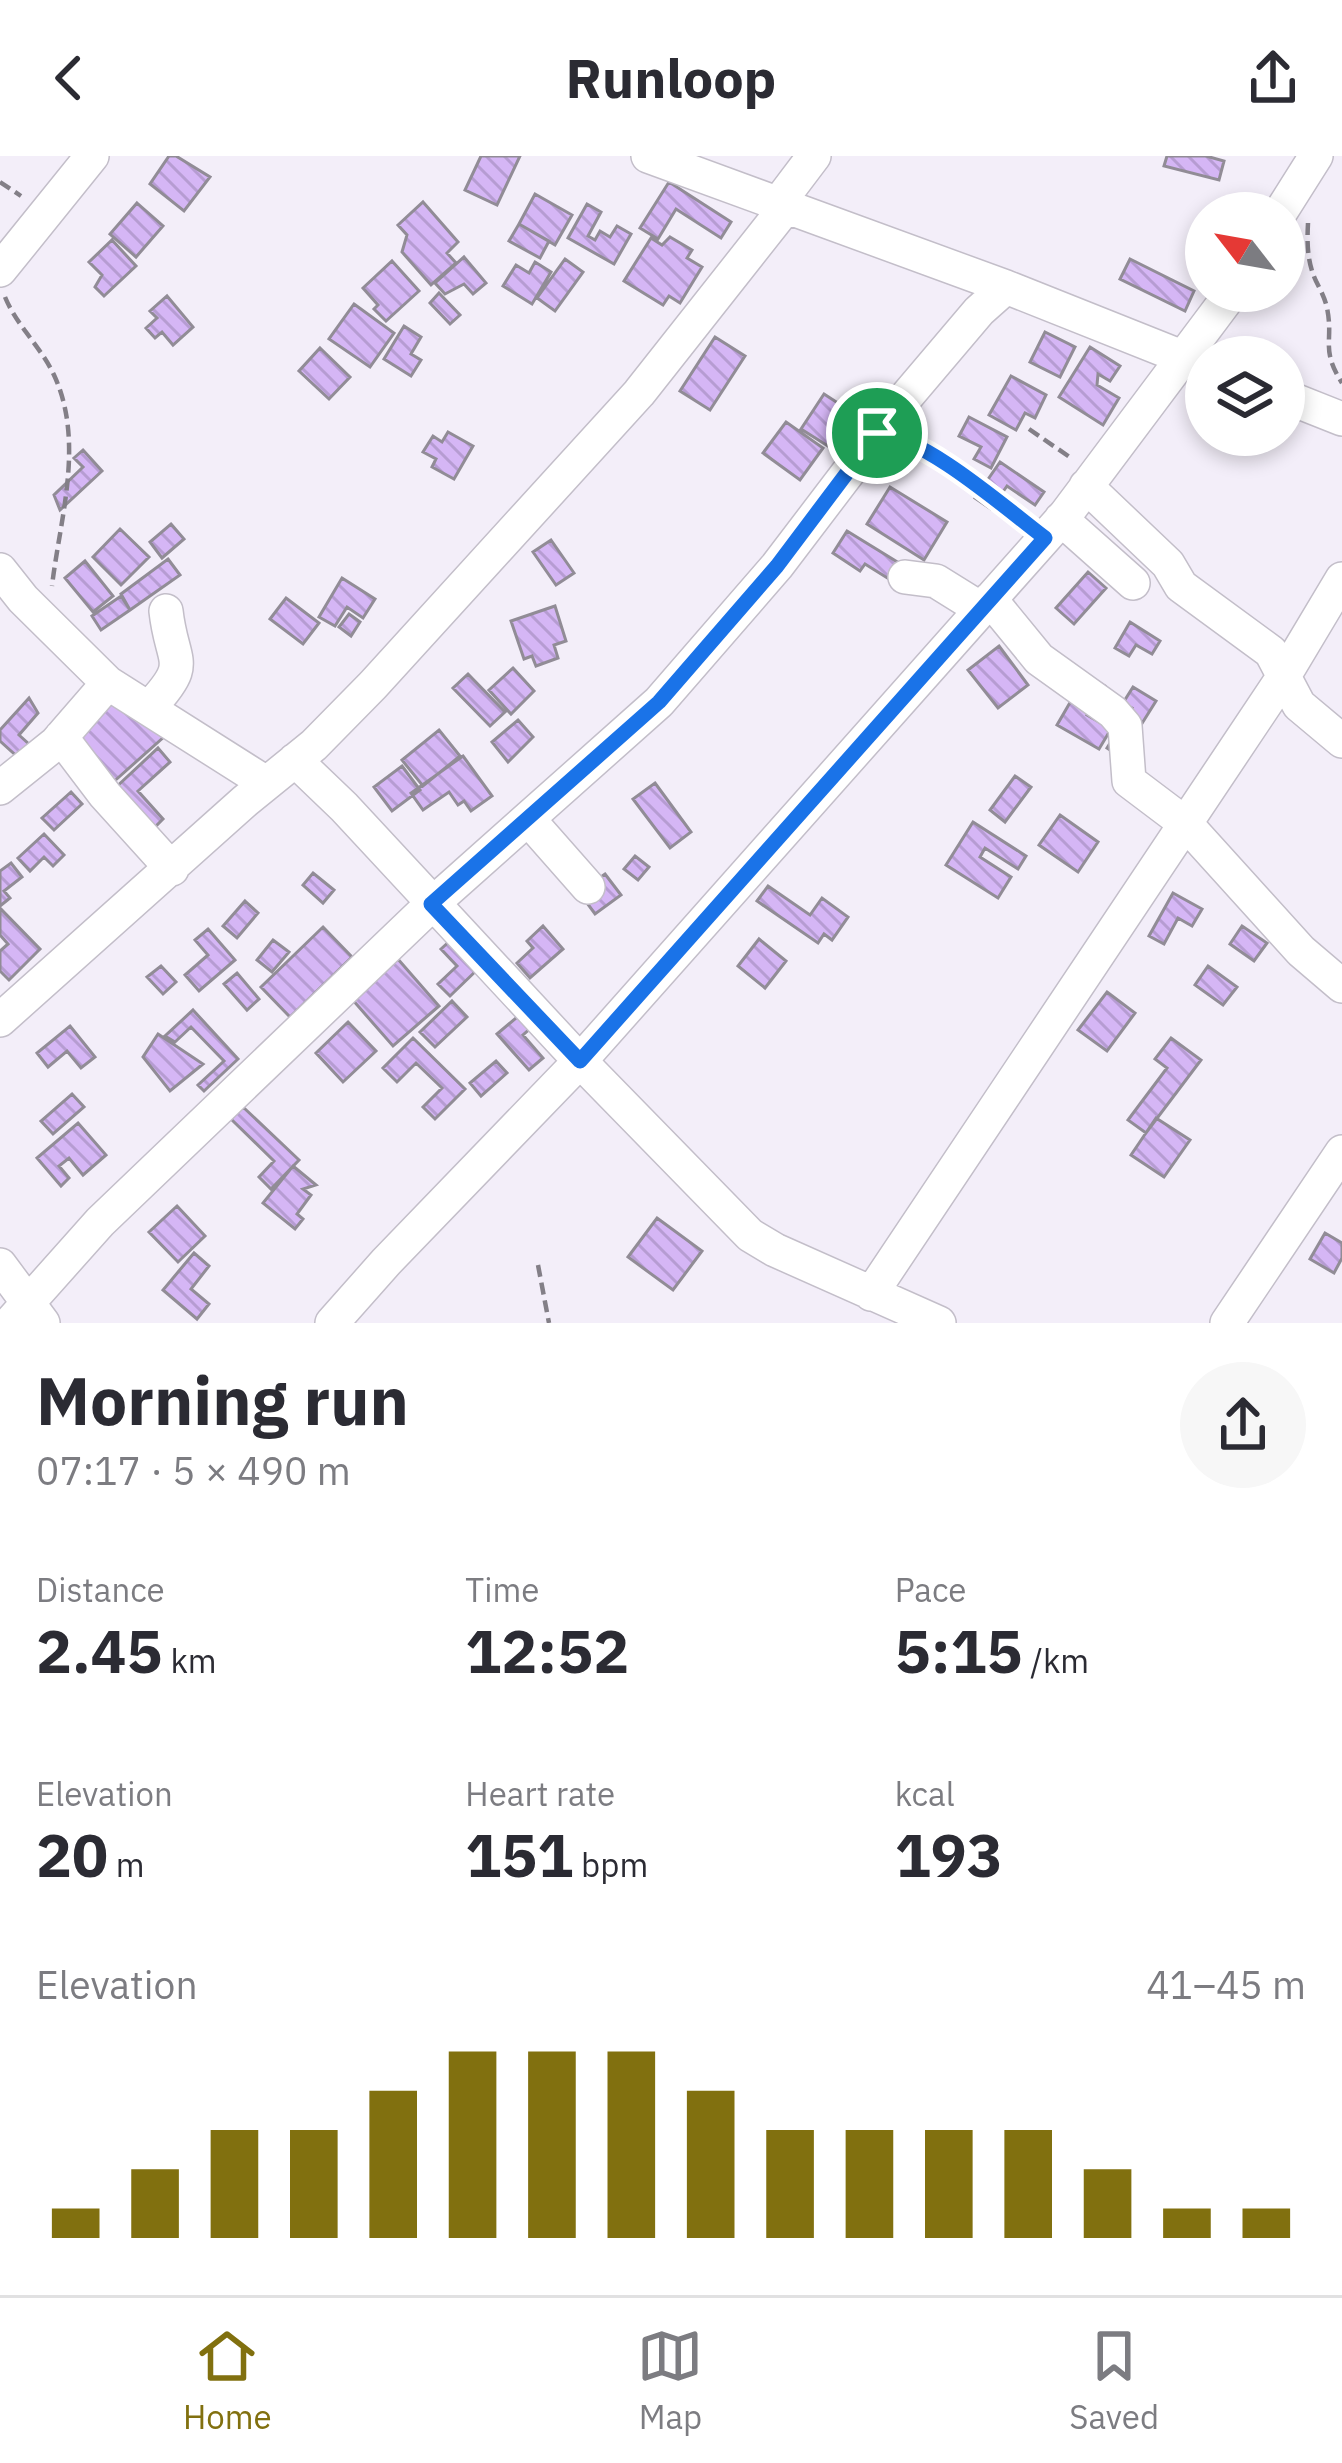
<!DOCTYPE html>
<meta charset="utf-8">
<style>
body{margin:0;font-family:"IBM Plex Sans",sans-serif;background:#f7f7f7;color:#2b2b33;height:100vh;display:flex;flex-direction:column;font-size:45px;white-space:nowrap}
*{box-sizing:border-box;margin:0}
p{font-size:39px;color:#7c7c81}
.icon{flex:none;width:66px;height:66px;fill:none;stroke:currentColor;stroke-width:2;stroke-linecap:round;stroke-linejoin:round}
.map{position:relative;height:1167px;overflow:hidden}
.drawer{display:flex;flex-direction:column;background:#fff;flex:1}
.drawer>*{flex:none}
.needle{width:78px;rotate:301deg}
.controls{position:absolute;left:1185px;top:36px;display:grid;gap:24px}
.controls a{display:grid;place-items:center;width:120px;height:120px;border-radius:50%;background:#fff;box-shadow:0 6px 18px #0003;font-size:60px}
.pin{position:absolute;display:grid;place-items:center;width:102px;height:102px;color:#fff;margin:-51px;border:6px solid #fff;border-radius:50%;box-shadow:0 3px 12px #0007}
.round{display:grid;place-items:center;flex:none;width:126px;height:126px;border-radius:63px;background:#f7f7f7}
.head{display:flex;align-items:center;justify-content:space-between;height:204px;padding:0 36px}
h1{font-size:66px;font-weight:700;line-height:90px}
.metrics{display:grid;grid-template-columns:repeat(3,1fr);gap:18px;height:204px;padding:12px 36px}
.metrics div{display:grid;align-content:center}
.metrics b{font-size:60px;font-weight:700}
.metrics small{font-size:33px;font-weight:400}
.metrics p{font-size:33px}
.chart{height:336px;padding:24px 36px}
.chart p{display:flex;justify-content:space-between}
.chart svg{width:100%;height:216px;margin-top:12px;stroke:#81700f;stroke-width:6}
header{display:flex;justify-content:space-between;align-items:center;height:156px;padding:0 36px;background:#fff;font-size:54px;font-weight:700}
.tabs{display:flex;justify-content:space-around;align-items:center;height:168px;border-top:3px solid #e1e1e2;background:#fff;font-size:33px;color:#7c7c81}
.tabs a{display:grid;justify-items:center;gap:6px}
.tabs .on{color:#81700f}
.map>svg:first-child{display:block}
.building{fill:url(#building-back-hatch);stroke:#918c96;stroke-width:3}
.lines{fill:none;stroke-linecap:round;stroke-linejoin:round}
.minor-casing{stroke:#c3bec9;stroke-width:36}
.path{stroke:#837f87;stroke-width:4.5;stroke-dasharray:12 6;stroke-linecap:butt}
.minor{stroke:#fff;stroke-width:33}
.route-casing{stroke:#fff;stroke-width:24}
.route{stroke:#1a73e8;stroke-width:15}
</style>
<header><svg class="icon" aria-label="back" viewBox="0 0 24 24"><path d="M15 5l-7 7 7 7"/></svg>Runloop<svg class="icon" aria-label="share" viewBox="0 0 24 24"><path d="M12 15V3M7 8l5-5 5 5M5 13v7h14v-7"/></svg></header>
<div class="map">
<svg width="1342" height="1167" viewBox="0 0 1342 1167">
<defs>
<pattern id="building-back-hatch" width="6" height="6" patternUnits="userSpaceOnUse" patternTransform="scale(3)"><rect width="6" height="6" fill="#d5b6f5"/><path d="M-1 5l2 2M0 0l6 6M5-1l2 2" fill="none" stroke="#b69cd2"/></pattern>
</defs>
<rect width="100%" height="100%" fill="#f3eef9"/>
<path class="building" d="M169,0H176L210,21L184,55L150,28Z
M481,0H520L497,49L465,34Z
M1167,0H1206L1224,5L1219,24L1164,10Z
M669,26L731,66L721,82L676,53L658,83L640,72Z
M535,38L572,59L555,89L519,68Z
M423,46L458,86L447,97L456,107L431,129L402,96L407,79L398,69Z
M137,47L163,70L136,101L110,78Z
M587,48L601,56L588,80L595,84L600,75L610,81L617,70L631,78L614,108L568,82Z
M519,68L549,85L540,102L509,85Z
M670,81L692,94L687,102L702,111L680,147L669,140L663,149L624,125L651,82L662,89Z
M112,84L136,110L104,140L95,131L102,119L89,106Z
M464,101L486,127L473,138L464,128L445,138L435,127Z
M565,103L583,116L555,155L537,142Z
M1130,103L1194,135L1185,155L1120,123Z
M392,105L419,135L386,165L374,153L378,149L363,132Z
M535,106L551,116L532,148L503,130L516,109L529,117Z
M439,137L460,159L450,168L430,147Z
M167,140L193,171L173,189L162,176L155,182L146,172L157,162L150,155Z
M354,148L394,177L370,211L329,183Z
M404,170L421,181L411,198L421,204L411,220L384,203Z
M1045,176L1075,191L1060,221L1030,206Z
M715,181L745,200L710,254L680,235Z
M1090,191L1120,210L1110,225L1098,218L1097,229L1119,242L1103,269L1059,241Z
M320,192L350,221L329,243L299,215Z
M1011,220L1046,239L1035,262L1025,257L1016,274L989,259Z
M824,238L867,266L855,284L849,281L839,297L801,273Z
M969,261L1007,281L991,312L974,303L981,291L959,280Z
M786,266L823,292L800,324L763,297Z
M448,276L473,290L454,323L432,311L436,303L423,296L433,280L442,286Z
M83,294L102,315L60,354L54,339L83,311L74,302Z
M1000,306L1044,336L1035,349L1007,330L991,353L975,342Z
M890,331L947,366L924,404L867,368Z
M171,368L184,383L162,402L150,386Z
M120,373L149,401L121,429L93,401Z
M847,375L899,407L889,423L865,408L860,415L833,397Z
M551,384L574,417L556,429L533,396Z
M168,403L180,419L130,454L121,438Z
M85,405L113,440L93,456L65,422Z
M1088,416L1106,432L1074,468L1056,452Z
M342,422L375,443L363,462L347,451L335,470L319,461Z
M121,440L130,454L101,474L92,460Z
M286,442L319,467L303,488L270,463Z
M555,450L566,485L554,489L558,502L536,510L532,500L524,503L511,465Z
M349,458L360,466L351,480L339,471Z
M1130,466L1160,485L1152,498L1136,489L1129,500L1115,492Z
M999,490L1028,529L998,552L968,514Z
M513,512L534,535L511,558L489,534Z
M468,518L505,556L490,570L453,532Z
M1086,519L1105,530L1087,559L1111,573L1099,593L1057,569Z
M1133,531L1156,545L1121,601L1107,592L1132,552L1123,547Z
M124,534L165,580L110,629L69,583Z
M29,542L38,557L19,579L31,590L20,603L0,585V574Z
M518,564L533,581L508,606L492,586Z
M439,574L460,600L423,630L402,604Z
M158,592L170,606L138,635L163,663L151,675L113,634Z
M463,600L492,640L471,655L464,645L458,649L449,636L423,654L411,637Z
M402,610L420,634L392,655L374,631Z
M1015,620L1031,631L1005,666L990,654Z
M655,627L691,676L670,692L633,643Z
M71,636L82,648L54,674L42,662Z
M1060,659L1098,686L1078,716L1039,689Z
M973,666L1026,700L1018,713L985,692L980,701L1011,721L998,742L946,709Z
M44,678L64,699L53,710L44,701L30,715L18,702Z
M635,700L649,711L638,724L624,713Z
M11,707L22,721L4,735L10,742L0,750V715Z
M313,717L334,734L323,747L303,729Z
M605,718L621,739L595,758L579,736Z
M768,730L810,759L822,742L848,761L832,784L824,778L818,787L757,745Z
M1173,737L1202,753L1192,770L1178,762L1164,788L1149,780Z
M245,745L258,757L237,782L223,770Z
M0,752L40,793L9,824L0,815V795L8,788L0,779Z
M543,770L563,793L530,822L517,807L533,792L527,785Z
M1242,770L1267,787L1254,805L1230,788Z
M323,771L352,801L290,861L261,831Z
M208,773L235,804L199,835L185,819L208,799L195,784Z
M453,782L480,811L450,840L438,828L457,810L441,793Z
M759,783L786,805L765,832L738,810Z
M273,784L289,796L272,816L257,804Z
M397,802L439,850L393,890L351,842Z
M161,810L176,826L163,838L147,821Z
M1208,810L1237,831L1223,849L1195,829Z
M237,817L259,843L247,854L224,828Z
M1107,836L1135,857L1107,895L1078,874Z
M452,845L467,861L435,891L420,876Z
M193,854L238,903L204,935L198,929L224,905L191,871L175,886L165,880Z
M522,857L533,870L523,879L543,902L529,914L497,878Z
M348,866L376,895L343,926L316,897Z
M70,870L95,901L81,912L67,895L48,911L37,897Z
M158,878L203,908L170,935L143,901Z
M413,882L465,933L435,963L423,951L442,932L416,907L397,926L383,912Z
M1171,882L1201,904L1146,977L1128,964L1167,912L1155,903Z
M496,905L507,917L481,940L470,927Z
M72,938L84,951L53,978L41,965Z
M243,951L299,1004L271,1033L259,1021L274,1005L231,963Z
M1156,962L1190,984L1164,1021L1131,999Z
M78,967L106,999L83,1019L69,1002L59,1010L69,1022L61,1030L37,1002Z
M293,1010L316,1029L303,1033L311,1039L297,1058L303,1063L295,1073L263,1047Z
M177,1050L205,1080L178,1106L149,1076Z
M657,1062L702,1095L673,1134L628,1101Z
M1325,1077L1342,1087V1102L1334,1117L1310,1103Z
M194,1097L209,1110L191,1133L209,1148L197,1163L163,1134Z"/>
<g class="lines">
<g class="minor-casing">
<path id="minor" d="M648,0L1006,131L1202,209
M777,49L814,0
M1280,57L1316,0
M0,114L92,0
M1284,240L1342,263
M1086,330L1168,408L1181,430L1271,496L1299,549L1342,585
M1061,363L1133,427
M0,414L23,443L108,527L266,627
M905,421L936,425L981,453
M990,443L1039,503L1113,556L1125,570L1129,625L1186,668L1301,795L1342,830
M149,552C193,505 172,510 166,455
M61,581L105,639L172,713
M295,604L344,651L580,905L750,1079L775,1094L939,1167
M0,632L56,587L108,527
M529,664L588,731
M0,864L245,645L314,589L373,529L639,237L785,52
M0,1109L43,1167
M871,1138L1284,520L1342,423
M10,1167L100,1066L431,749L659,546L777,410L901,247L979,155L1006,131
M332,1167L386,1106L580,905L1066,358L1233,135
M1227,1167L1342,996"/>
</g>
<path class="path" d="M0,26L21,40
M1308,67C1307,87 1307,106 1316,125C1320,133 1325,142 1327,152C1334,186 1320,192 1342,227
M5,141C17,170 41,191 54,219C85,286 60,362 52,430
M1029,273L1071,302
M905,283L1023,366
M538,1109L549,1167"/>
<use href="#minor" class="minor"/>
</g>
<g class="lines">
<g class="route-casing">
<path id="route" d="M877,277C925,281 1004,351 1045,382L580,905L431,748L659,546L777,410Z"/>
</g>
<use href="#route" class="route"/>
</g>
</svg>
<div class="controls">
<a><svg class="needle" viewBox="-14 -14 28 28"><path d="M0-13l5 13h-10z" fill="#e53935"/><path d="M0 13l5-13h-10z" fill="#7c7c81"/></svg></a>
<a><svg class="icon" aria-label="layers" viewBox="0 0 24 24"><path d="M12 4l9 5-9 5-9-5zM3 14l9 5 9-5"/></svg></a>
</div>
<div class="pin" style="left:877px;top:277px;background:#1e9e55"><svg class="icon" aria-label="arrive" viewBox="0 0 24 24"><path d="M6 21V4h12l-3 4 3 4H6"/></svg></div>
</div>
<section class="drawer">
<div class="head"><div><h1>Morning run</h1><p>07:17 · 5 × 490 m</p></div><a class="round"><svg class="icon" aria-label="share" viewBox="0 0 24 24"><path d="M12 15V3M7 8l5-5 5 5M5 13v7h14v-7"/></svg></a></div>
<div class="metrics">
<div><p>Distance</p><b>2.45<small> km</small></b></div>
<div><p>Time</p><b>12:52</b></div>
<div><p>Pace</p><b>5:15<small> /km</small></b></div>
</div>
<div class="metrics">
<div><p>Elevation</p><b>20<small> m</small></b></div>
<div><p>Heart rate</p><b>151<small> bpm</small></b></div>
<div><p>kcal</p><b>193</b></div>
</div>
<div class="chart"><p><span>Elevation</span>41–45 m</p>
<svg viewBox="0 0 160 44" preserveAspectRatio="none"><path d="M5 44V38M15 44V30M25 44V22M35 44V22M45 44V14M55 44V6M65 44V6M75 44V6M85 44V14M95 44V22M105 44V22M115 44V22M125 44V22M135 44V30M145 44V38M155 44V38"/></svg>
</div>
</section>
<nav class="tabs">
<a class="on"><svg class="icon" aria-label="home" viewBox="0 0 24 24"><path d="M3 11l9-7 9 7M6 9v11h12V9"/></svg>Home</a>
<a><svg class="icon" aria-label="map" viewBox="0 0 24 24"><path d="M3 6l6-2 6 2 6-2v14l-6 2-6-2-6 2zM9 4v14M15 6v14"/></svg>Map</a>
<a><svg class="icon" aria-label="saved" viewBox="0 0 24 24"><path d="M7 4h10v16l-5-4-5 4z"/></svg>Saved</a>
</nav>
